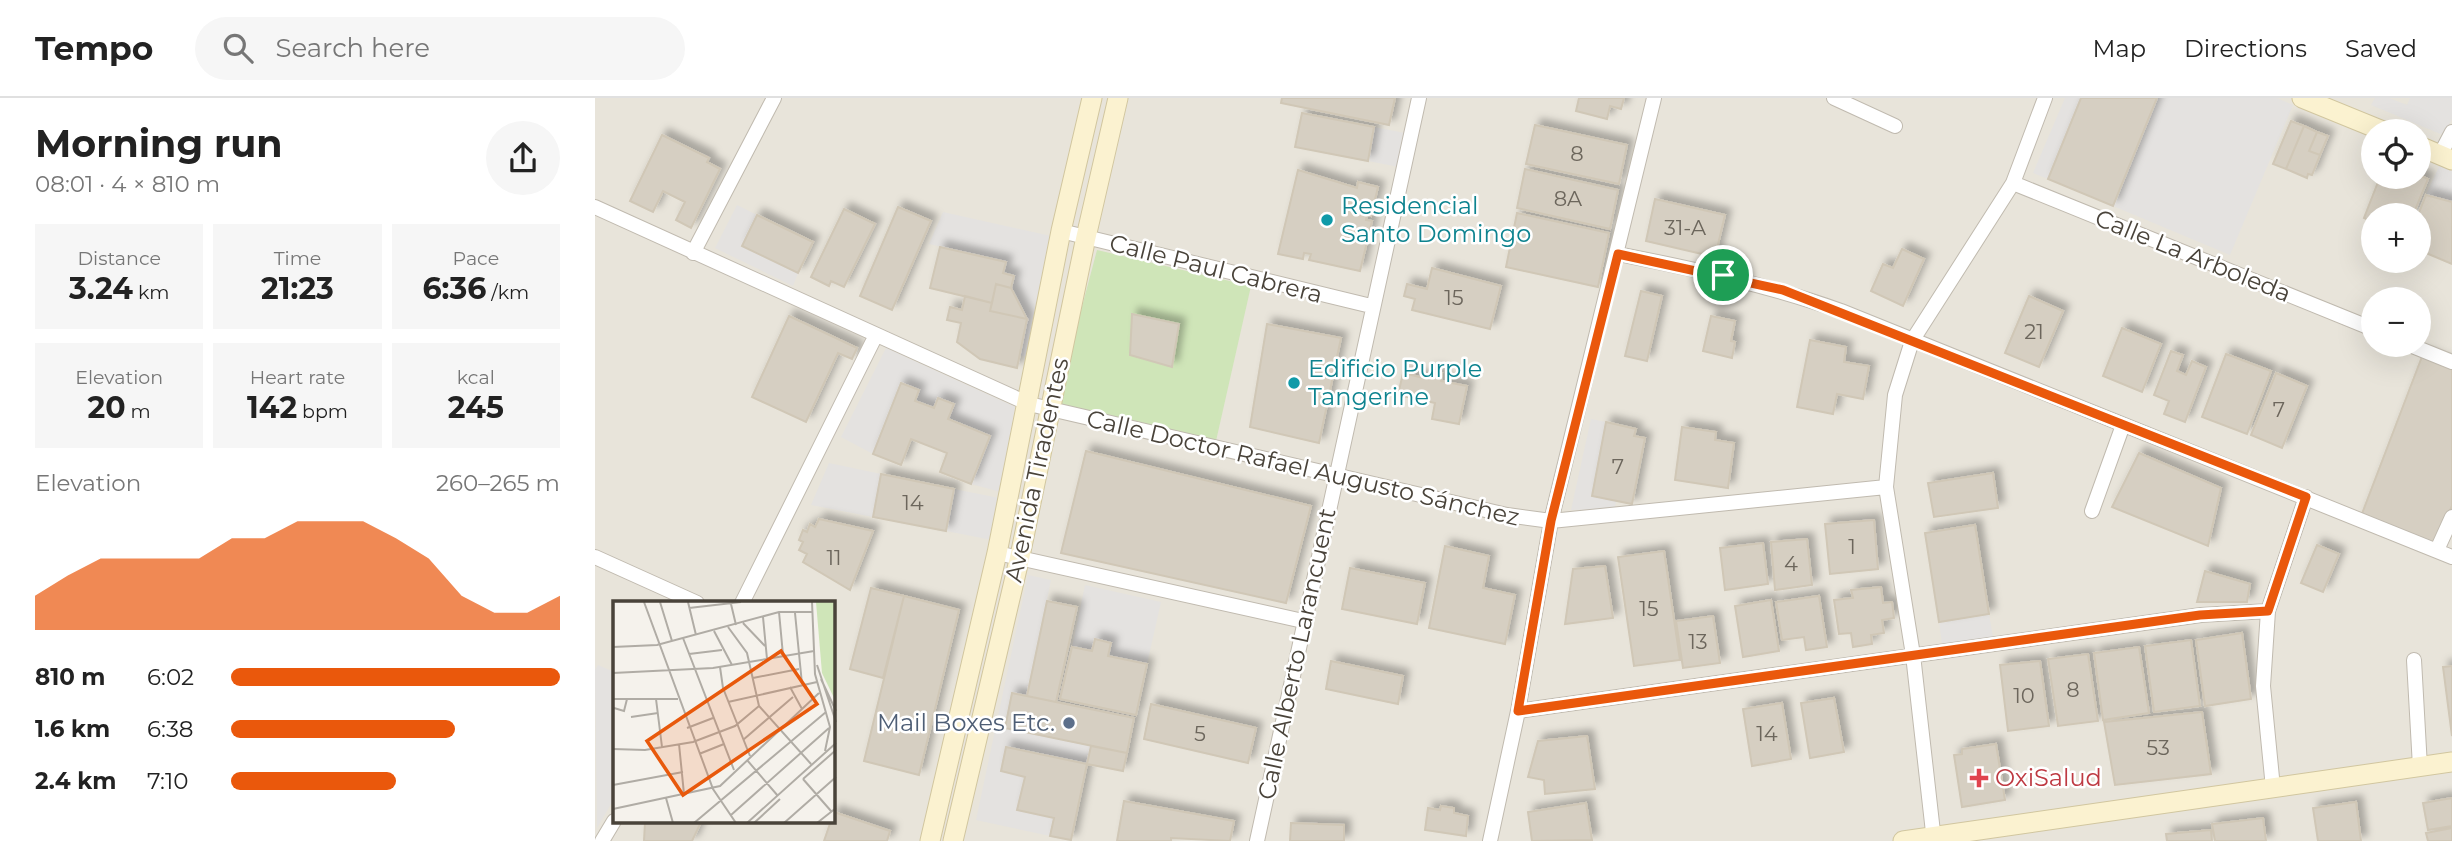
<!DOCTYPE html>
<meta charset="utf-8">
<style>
body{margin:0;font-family:Montserrat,sans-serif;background:#f6f6f6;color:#222;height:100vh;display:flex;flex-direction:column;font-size:26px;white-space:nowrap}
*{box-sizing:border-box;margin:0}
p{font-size:23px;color:#767676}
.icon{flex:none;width:38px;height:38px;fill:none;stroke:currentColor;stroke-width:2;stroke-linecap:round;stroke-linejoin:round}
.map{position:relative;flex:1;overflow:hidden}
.side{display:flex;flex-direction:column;background:#fff;width:595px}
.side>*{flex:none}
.buttons{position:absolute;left:1766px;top:21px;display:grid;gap:14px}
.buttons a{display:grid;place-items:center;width:70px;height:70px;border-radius:50%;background:#fff;box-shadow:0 7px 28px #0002;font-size:35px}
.pin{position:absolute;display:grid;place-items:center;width:60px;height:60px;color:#fff;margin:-30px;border:4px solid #fff;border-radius:50%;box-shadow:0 2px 7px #0007}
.round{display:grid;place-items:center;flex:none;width:74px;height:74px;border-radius:37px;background:#f6f6f6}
.summary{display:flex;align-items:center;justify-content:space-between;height:119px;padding:0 35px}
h1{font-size:38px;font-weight:700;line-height:52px}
.figures{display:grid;grid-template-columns:repeat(3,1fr);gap:10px;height:119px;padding:7px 35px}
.figures div{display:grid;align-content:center;border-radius:0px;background:#f6f6f6;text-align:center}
.figures b{font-size:30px;font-weight:700}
.figures small{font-size:19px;font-weight:400}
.figures p{font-size:19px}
.chart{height:196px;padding:14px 35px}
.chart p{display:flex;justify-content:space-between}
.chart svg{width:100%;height:126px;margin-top:7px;fill:#ea580c;opacity:.7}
ul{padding:0 35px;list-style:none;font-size:23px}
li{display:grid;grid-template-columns:112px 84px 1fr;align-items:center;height:52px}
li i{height:18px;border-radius:9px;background:#ea580c}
header{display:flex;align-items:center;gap:42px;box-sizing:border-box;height:98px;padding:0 35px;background:#fff;border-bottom:2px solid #e0e0e0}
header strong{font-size:33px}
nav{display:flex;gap:38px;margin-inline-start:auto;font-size:24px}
.search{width:490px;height:63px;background:#f6f6f6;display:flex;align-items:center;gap:18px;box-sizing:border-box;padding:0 24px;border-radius:38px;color:#767676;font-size:26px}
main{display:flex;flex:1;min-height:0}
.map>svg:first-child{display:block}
.residential{fill:#e8e4da;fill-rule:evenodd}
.green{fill:#cfe5b8}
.parking{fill:#e4e2e0}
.building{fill:#d6cfc2;stroke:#d0c7b6;stroke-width:2;filter:url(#shadow)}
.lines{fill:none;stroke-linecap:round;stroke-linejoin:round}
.street-casing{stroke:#c0baaf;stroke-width:16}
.secondary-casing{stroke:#d1c69f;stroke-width:21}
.street{stroke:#fff;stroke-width:14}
.secondary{stroke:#fbf2d0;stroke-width:19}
.route-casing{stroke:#fff;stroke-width:14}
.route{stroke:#ea580c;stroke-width:9}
.culture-dot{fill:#0f9aa8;stroke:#fff;stroke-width:2.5}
.service-dot{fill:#5c6f8a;stroke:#fff;stroke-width:2.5}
.health-dot{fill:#e0444e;stroke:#fff;stroke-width:2.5}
.labels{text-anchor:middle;stroke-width:5;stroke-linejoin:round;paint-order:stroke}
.number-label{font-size:21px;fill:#6c665c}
.culture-label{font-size:24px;fill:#0d838f;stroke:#fff;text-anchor:start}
.street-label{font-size:24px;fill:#49433a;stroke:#fff}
.service-label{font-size:24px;fill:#4e5e75;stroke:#fff;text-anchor:end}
.health-label{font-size:24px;fill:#be3a42;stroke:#fff;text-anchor:start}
.inset-road{fill:none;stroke:#b0aca5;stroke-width:2}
.view{fill:#e8590c;fill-opacity:0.15;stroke:#e8590c;stroke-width:3.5}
.inset-edge{fill:none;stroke:#49433a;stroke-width:3.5}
</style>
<header>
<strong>Tempo</strong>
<div class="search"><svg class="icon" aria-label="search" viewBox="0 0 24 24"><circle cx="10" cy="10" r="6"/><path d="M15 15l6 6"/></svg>Search here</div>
<nav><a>Map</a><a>Directions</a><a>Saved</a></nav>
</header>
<main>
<section class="side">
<div class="summary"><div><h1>Morning run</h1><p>08:01 · 4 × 810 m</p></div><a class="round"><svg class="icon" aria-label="share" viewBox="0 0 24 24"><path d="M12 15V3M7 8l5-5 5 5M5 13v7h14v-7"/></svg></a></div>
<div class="figures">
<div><p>Distance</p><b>3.24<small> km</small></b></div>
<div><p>Time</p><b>21:23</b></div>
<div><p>Pace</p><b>6:36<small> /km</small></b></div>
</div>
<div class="figures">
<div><p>Elevation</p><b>20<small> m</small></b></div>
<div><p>Heart rate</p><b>142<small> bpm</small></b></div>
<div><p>kcal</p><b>245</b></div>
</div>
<div class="chart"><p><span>Elevation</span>260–265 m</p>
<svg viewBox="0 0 160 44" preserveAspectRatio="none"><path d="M0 44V32L10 25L20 19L30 19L40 19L50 19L60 12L70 12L80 6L90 6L100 6L110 12L120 19L130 32L140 38L150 38L160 32V44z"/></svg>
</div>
<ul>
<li><b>810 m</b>6:02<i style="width:100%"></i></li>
<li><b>1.6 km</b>6:38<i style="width:68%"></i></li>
<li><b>2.4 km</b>7:10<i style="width:50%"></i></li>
</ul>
</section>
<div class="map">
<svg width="1857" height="743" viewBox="0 0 1857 743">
<defs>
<filter id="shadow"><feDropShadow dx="6" dy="-6" stdDeviation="3.5" flood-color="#0004"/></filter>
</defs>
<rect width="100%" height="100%" fill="#f5f2ec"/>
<path class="residential" d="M0,0H1857V743H0ZM1778,33H1824V79H1778ZM1778,117H1824V163H1778ZM1778,201H1824V247H1778ZM19,505H238V724H19Z"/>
<path class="green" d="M502,152L656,188L621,343L461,307Z"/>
<path class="parking" d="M1470,0H1486L1453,81L1438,75Z
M1562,0H1682L1698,7L1635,157L1518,108Z
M1780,0H1794L1812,7L1815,0H1857V21L1848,37L1776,7Z
M779,29L815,36L809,70L773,63Z
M1847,62L1857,66V104L1831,97Z
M142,107L162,117L148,148L203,175L198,188L120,150Z
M348,114L465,140L436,260L424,257L432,221L408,175L411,164L334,146Z
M291,250L420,309L406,394L376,386L395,338L353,321L359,306L343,300L339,310L320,303L306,286L278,356L246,339Z
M996,321L1011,324L997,398L1021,403L1020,411L976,412Z
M234,365L286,376L278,419L216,407Z
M359,391L404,400L397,442L351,433Z
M433,477L456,482L432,598L417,596L410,630L496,648L492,666L411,649L406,673L430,679L422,712L459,720L455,738L381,722Z
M490,487L566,504L552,566L513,558L515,545L500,541L497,553L477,549Z
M1394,516L1398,539L1347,546L1344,524Z
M3,567L19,574V701L2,730L0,572Z"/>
<path class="building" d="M687,0H800L794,27L686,5Z
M984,0H1029L1026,11L1015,8L1012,21L981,13Z
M1486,0H1562L1518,108L1453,81Z
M707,15L779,29L773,63L700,49Z
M1696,23L1709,28L1691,71L1678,66Z
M940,27L1032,47L1024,86L931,66Z
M1709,28L1722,34L1714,53L1725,57L1717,77L1713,76L1712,80L1691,71Z
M1722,34L1733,38L1725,57L1714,53Z
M67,37L114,60L112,64L125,71L96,130L81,122L90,104L68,93L58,114L35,103Z
M930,71L1023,92L1015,131L922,110Z
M703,72L762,90L763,84L783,89L776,118L772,117L771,122L777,123L765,173L714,162L716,156L709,155L708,161L683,156Z
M1824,77L1833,81L1818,117H1778V124L1769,120L1785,79Z
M1831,97L1857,104V166L1824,152L1823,117Z
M1060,101L1130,117L1120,159L1051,143Z
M303,109L336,123L297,212L265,198Z
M249,111L280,126L249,189L236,183L234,188L216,179Z
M922,115L1014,135L1003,189L911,169Z
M162,117L218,144L203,175L147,148Z
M345,149L411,164L408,175L419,178L416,190L401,186L397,205L335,190Z
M1307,151L1329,161L1308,208L1276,193L1288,166L1298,170Z
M837,170L906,188L895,231L817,212L820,201L809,198L812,186L832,191Z
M401,186L416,190L432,221L395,213Z
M1046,193L1067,198L1052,263L1030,258Z
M370,198L397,205L395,213L432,221L422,270L385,261L362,244L366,225L352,222L355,209L367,212Z
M1434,198L1468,213L1444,269L1410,255Z
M537,216L584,226L577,269L535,257Z
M194,218L262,250L257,261L243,255L211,324L157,299Z
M1116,218L1140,223L1136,243L1140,244L1137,260L1108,253Z
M672,226L746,240L724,345L655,329Z
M1527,230L1566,246L1547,294L1508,278Z
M1215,242L1251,249L1249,264L1274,268L1268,301L1242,296L1238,316L1202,309Z
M1576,253L1588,257L1582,273L1591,277L1597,263L1611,269L1590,324L1569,316L1574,303L1559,297Z
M1631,256L1676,273L1652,336L1607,319Z
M1828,256L1857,268V408L1840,446L1765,421Z
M835,273L847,275L846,283L872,288L864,326L837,321L840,305L803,297L808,275L833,281Z
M1681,275L1712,288L1687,350L1656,337Z
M306,285L324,292L320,303L339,310L343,300L359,306L353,321L395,338L376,386L345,374L352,355L316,341L306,367L278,356Z
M1011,324L1041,331L1039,338L1050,340L1037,406L997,398Z
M1087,329L1121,334L1120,342L1139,345L1133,390L1080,382Z
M491,353L716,408L691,505L466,455Z
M1544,355L1626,390L1613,448L1517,409Z
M1398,375L1403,410L1339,419L1333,385Z
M286,376L359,391L351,433L278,419Z
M224,421L278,433L255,492L208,464L212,456L204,452L208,444L204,442L208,432L212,434L215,426L220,429Z
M1279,422L1283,471L1235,476L1230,426Z
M1380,427L1394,516L1344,524L1330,435Z
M1212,441L1217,487L1180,492L1176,444Z
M1168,445L1173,486L1130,492L1125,450Z
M1722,447L1744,456L1728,494L1706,485Z
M850,448L894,458L888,490L920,497L910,546L834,530Z
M1069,453L1085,562L1039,568L1023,459Z
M1010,468L1018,520L970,526L978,471Z
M755,470L830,485L822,526L747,511Z
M1610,473L1655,486L1652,504H1602Z
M1286,489L1288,505L1297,504L1299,520L1287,522L1289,535L1276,537L1277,546L1258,549L1256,535L1244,536L1239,502L1258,500L1256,492Z
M276,490L309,498L288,580L255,571Z
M309,498L364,512L324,677L269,663Z
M1224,498L1232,549L1211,552L1209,539L1187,542L1181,504Z
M1176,502L1184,553L1148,559L1140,508Z
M452,503L482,509L461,604L432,598Z
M1118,518L1125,565L1088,570L1081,523Z
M1647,535L1656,601L1610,608L1601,542Z
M500,541L516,545L513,558L552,566L541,617L465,601L477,549L497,553Z
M1596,542L1605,608L1559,614L1550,548Z
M1544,549L1554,615L1508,622L1499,555Z
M1493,556L1503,623L1463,628L1453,561Z
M736,563L808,578L803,606L731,591Z
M1445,563L1454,628L1413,633L1405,567Z
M1857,568V638L1848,569Z
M417,595L539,620L532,655L410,630Z
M1239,600L1249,654L1215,660L1206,605Z
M1187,605L1196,661L1157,668L1148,611Z
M556,606L661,630L653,665L549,641Z
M1607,614L1616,676L1520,687L1509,624Z
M992,638L1000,691L950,696L949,682L933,679L943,643Z
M1401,646L1410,702L1367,709L1359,657L1367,656V651Z
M496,648L532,655L528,673L492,666Z
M411,649L492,666L476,742L455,738L459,720L422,712L430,679L406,673Z
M1857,700V728L1833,732L1828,705Z
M529,703L639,723L635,743L576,740V743H522Z
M1761,704L1766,743H1723L1718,710Z
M991,705L997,742L937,743L933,714Z
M846,708L859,710V715L873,718L871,738L830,732L833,710L845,712Z
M239,714L295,733L292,743H229Z
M1668,720L1671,743H1620L1617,726Z
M50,724H106L97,743H49Z
M696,725L749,727V743H695Z
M1857,730V743H1833L1831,735Z
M1616,732L1617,743H1572L1571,736Z"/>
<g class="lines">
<g class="street-casing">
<path id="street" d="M1239,0L1300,28
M1845,57L1857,34
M1418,85L1778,231
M0,109L434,306L912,417L956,423L1291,389
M466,133L776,208
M98,155L179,0
M1023,156C1099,171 1173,187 1246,213L1857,459
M1815,247L1857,264
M1497,413L1528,327
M1842,452L1857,419
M402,455L708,523
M0,459L102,505
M147,505L281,237
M1819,562L1825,669
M923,613L1606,517L1673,513
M1678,690L1668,588L1673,513L1711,399
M7,743L19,723
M662,743L824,0
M895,743L923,613L956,423L1059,0
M1339,743L1318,557L1291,389L1300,297L1317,243L1418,85L1450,0"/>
</g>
<g class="secondary-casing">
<path id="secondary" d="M1707,0L1788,33
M1824,48L1857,62
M335,743L402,455L466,133L497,0
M358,743L425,458L491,139L523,0
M1308,743L1857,664"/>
</g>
<use href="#street" class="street"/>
<use href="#secondary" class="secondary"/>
</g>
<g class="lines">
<g class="route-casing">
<path id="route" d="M1023,156L1188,192L1711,399L1673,513L1605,517L923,613L956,423Z"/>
</g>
<use href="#route" class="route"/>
</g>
<g class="culture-dot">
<circle cx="732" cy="122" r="7"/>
<circle cx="699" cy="285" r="7"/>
</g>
<circle class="service-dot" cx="474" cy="625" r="7"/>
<path class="health-dot" d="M1380.5 669.5h7v7h7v7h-7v7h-7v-7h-7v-7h7z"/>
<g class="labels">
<g class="number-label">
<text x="982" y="63">8</text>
<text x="973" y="108">8A</text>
<text x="1090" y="137">31-A</text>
<text x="859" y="207">15</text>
<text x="1439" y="241">21</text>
<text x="1684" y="319">7</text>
<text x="1023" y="376">7</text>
<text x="318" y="412">14</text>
<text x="1257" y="456">1</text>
<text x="239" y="467">11</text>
<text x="1196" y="473">4</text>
<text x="1054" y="518">15</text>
<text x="1103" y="551">13</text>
<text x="1478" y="599">8</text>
<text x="1429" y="605">10</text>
<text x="605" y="643">5</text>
<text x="1172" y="643">14</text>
<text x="1563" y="657">53</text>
</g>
<g class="culture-label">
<text x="746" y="116">Residencial<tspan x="746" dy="28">Santo Domingo</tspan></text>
<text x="713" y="279">Edificio Purple<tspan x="713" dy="28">Tangerine</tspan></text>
</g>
<g class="street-label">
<text transform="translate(1598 158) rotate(22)" y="8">Calle La Arboleda</text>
<text transform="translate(621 171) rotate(14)" y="8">Calle Paul Cabrera</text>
<text transform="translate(708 370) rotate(13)" y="8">Calle Doctor Rafael Augusto Sánchez</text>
<text transform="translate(442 372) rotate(-78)" y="8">Avenida Tiradentes</text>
<text transform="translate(702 556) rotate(-78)" y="8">Calle Alberto Larancuent</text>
</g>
<g class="service-label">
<text x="460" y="633">Mail Boxes Etc.</text>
</g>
<g class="health-label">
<text x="1400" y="688">OxiSalud</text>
</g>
</g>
<g transform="translate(18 503)">
<rect width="222" height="222" fill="#f5f2ec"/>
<path d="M203,1H222V99L209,72Z" fill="#cfe5b8"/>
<path class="inset-road" d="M31,1L100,188L123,222M47,1L59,40M75,1L83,34M199,1L202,73L217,126L212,150M118,3L123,24M76,7L128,1M166,11L170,54M182,12L189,83M150,16L154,58M130,22L152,45M115,26L134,52L146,105L198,163M101,30L119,64M70,37L121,169M0,46L44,44L166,11H199M76,53L109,49M204,64L223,121M107,66L110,87L137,155M0,72L100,67L201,50M140,77L186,68M208,78L223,110M177,86L189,108M0,98H65M43,98L49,146M115,101L204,81M1,107L11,110L14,98M18,116L45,112M74,127L100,117M130,139L180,96M66,143L71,193M0,148L32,149L80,141L122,125L146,105M86,153L111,143M134,159L165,195M190,178L218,210M190,178L223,149M0,184L70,171M53,197L60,222M0,208L107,185L206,92M118,214L216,127M81,222L213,111M134,222L223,142M141,222L167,198M171,222L223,176M204,222L223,207"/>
<path class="view" d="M168,50L204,103L70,194L34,140Z"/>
<rect width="222" height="222" class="inset-edge"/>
</g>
</svg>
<div class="buttons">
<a><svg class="icon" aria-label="locate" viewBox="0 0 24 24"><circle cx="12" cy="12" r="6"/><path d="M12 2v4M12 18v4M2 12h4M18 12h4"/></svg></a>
<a>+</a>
<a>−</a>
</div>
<div class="pin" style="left:1128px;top:177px;background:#1e9e55"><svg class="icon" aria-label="arrive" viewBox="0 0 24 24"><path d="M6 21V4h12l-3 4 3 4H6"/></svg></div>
</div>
</main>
